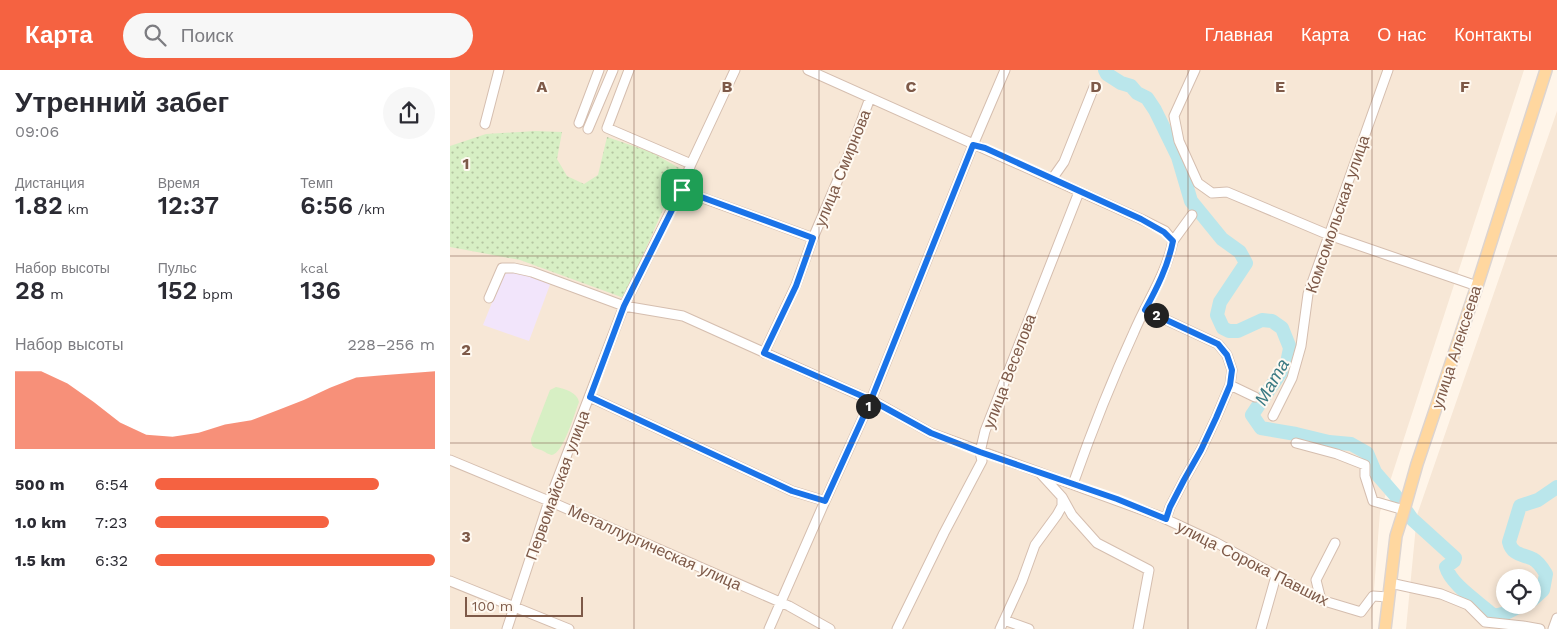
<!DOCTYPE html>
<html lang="ru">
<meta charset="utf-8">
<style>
body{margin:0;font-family:"Work Sans",sans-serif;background:#f7f7f7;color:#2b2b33;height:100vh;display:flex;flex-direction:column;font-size:19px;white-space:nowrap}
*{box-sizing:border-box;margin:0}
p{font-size:16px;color:#7c7c81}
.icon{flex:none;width:28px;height:28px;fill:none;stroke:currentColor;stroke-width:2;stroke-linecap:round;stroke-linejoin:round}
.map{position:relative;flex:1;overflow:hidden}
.panel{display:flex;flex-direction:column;background:#fff;width:450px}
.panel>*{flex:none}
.buttons{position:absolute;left:1046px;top:499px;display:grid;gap:10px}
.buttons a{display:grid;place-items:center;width:45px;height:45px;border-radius:50%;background:#fff;box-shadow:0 2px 8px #0003;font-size:25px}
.scale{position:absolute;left:15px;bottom:12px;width:118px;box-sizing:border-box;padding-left:5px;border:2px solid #7d5948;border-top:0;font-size:14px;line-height:18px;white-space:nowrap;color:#7d5948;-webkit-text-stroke:4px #fff9f1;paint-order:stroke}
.pin{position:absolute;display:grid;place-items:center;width:42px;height:42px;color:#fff;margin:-21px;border-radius:10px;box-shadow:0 2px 8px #0006}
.km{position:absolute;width:25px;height:25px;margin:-12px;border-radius:50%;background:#222;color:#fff;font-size:14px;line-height:25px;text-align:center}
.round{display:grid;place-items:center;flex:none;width:52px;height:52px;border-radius:26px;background:#f7f7f7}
.headline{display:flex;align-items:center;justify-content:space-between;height:85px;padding:0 15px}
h1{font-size:28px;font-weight:600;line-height:38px}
.metrics{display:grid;grid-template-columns:repeat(3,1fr);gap:8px;height:85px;padding:5px 15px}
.metrics div{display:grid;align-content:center}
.metrics b{font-size:25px;font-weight:600}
.metrics small{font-size:14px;font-weight:400}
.metrics p{font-size:14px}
.chart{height:140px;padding:10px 15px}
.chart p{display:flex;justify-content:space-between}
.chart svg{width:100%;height:90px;margin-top:5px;fill:#f56241;opacity:.7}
ul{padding:0 15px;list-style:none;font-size:16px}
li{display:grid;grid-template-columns:80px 60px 1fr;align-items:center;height:38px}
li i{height:12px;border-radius:6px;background:#f56241}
header{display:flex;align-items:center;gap:30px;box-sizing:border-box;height:70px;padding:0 25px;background:#f56241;color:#fff}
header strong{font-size:24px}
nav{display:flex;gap:28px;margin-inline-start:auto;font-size:18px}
.search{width:350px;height:45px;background:#f7f7f7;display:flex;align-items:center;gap:12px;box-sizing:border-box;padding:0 18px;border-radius:28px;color:#7c7c81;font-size:19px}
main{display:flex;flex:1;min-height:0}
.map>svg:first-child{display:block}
.residential{fill:#f7e7d6;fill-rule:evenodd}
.education{fill:#f2e5fb}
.park{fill:url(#park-dots)}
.garden{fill:#d7efc4}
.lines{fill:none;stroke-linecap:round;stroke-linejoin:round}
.river{stroke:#bae6eb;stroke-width:14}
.minor-casing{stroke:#d5beaf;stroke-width:11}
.major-casing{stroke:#ddd4cf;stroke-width:14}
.minor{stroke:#fff;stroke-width:9}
.major{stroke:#ffd79f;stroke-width:11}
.route-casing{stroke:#fff;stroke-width:10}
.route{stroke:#1a73e8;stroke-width:6}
.grid{fill:none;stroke:#7d5948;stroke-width:1;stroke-opacity:0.55}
.labels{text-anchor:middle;stroke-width:4;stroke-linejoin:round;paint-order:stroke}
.street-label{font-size:16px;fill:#7d5948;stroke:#fff9f1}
.water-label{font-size:18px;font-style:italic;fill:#3a7a83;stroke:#fff9f1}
.grid-label{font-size:16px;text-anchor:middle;font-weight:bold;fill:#7d5948;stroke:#fff9f1;stroke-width:4;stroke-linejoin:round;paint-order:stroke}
</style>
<header>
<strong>Карта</strong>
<div class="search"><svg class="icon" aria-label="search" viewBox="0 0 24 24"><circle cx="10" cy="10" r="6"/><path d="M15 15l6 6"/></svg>Поиск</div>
<nav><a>Главная</a><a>Карта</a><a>О нас</a><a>Контакты</a></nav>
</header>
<main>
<section class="panel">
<div class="headline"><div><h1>Утренний забег</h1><p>09:06</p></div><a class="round"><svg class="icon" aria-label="share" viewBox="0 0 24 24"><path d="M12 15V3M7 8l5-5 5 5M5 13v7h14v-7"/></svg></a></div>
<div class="metrics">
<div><p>Дистанция</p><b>1.82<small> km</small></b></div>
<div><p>Время</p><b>12:37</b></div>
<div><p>Темп</p><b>6:56<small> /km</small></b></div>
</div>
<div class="metrics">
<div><p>Набор высоты</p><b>28<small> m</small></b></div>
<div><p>Пульс</p><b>152<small> bpm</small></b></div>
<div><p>kcal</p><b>136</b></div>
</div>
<div class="chart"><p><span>Набор высоты</span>228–256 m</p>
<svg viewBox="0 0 160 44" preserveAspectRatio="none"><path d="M0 44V6L10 6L20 12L30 21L40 31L50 37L60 38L70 36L80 32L90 30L100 25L110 20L120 14L130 9L140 8L150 7L160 6V44z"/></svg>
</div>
<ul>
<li><b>500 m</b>6:54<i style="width:80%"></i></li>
<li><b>1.0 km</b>7:23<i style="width:62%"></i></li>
<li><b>1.5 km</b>6:32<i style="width:100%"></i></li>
</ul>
</section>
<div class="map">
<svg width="1107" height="559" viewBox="0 0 1107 559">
<defs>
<pattern id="park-dots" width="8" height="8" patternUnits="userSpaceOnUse" patternTransform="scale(1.25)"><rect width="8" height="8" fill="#d7efc4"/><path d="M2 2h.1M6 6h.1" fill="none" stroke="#b4c5a1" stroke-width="1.8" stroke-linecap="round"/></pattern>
</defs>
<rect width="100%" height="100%" fill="#fff5e9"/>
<path class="residential" d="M0,0H1074L930,442L921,559H0Z
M1107,41V559H956L967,445ZM1055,508H1082V535H1055Z"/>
<path class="education" d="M61,201L101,212L79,271L33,255L53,205Z"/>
<path class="park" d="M85,61L112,62L107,89L117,106L134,114L148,105L157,67L201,82L231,99L174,228L70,190L0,177V76L36,64Z"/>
<path class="garden" d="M106,317C115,319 127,322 129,332C125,342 113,384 102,385C99,385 94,381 91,380C84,378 81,377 81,369L100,320Z"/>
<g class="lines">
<path class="river" d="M655,0L657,4L671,13L681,16L687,23L697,28L705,40L728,87L741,131L772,169L790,182L796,193L770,232L767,245L773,258L779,261H788L812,250L822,251L832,258L840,278L837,293L802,345L811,358L846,364L879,372L901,374L917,383L925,402L945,425L962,449L1005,488L1004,491L996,497C1001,515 1030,533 1044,546L1056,543L1072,535
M1082,530L1093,520L1096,504C1093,499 1089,492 1083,489C1072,484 1062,485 1059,472L1070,436L1088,430L1107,417"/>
<g class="minor-casing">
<path id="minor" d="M179,0L157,58L241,94
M358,0L691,149L715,161L723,171C716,205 697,231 684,262C661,312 641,363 623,414
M745,0L724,46L729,71L748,113L762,123L777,122L879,165L1027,216
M129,53L149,0
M35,54L49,0
M138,59L163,0
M602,109L614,92L644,17
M231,120L363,168
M723,171L742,145
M39,228L52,198H64L82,202L174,236L233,246L429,334L481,363L709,446L765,472L871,530L911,542L923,526L938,527
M695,240L768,274L777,285L782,300L780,315L766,348L751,380L734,410L720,437L716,449
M314,283L346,215L363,168L401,79L420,28
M780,315L805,327
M140,327L342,421L375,431
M823,346L842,308L851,276L858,224L938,0
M846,373L887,384L915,395V406L923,431L954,440
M0,390L99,431L339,536L380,559
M590,403L612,427L622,445L647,473L699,500L688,559
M0,511L119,559
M940,513L991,524L1018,535L1035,552L1073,556L1074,559
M871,530L866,510L885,473
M554,550L579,559
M57,559L99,431L174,236L231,120L241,94L285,0
M319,559L375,431L421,330L523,75L555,0
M447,559L494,463L532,391L530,382L535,361L629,122
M550,559L572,511L585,475L607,445L612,436V428
M811,559L826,506
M1073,559V556L1090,559
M1103,559L1107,548"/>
</g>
<g class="major-casing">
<path id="major" d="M935,559L946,466L952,447L967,394L1027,216L1096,0"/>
</g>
<use href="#minor" class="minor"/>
<use href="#major" class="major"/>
</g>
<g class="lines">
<g class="route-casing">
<path id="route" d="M232,120L174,236L140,327L342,421L375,431L421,330L481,363L530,382L667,429L716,449L720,437L734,410L751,380L766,348L780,315L782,300L777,285L768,274L695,240C707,218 718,196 723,171L714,162L691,149L535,78L523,75L421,330L314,283L346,216L363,168L232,120"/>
</g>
<use href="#route" class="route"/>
</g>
<path class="grid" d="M184,0V559M369,0V559M554,0V559M738,0V559M922,0V559M0,186H1107M0,373H1107"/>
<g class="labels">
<g class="street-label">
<text transform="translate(392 98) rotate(-68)" y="6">улица Смирнова</text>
<text transform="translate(887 144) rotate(-71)" y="6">Комсомольская улица</text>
<text transform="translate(1006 277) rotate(-72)" y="6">улица Алексеева</text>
<text transform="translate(559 301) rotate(-69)" y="6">улица Веселова</text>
<text transform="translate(107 415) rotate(-70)" y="6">Первомайская улица</text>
<text transform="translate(205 477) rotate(24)" y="6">Металлургическая улица</text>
<text transform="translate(803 493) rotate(27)" y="6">улица Сорока Павших</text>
</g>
<g class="water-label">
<text transform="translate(822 312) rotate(-60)" y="6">Мата</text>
</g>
</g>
<g class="grid-label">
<text x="92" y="22">A</text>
<text x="277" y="22">B</text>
<text x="461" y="22">C</text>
<text x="646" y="22">D</text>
<text x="830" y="22">E</text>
<text x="1015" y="22">F</text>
<text x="16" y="99">1</text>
<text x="16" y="285">2</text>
<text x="16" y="472">3</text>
</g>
</svg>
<div class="buttons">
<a><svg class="icon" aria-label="locate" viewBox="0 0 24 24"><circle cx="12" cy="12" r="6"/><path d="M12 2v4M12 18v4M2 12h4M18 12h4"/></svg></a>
</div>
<div class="scale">100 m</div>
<div class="pin" style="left:232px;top:120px;background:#1e9e55"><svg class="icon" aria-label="arrive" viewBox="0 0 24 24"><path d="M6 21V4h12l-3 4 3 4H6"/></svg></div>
<b class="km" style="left:418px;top:336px">1</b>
<b class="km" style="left:706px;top:245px">2</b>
</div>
</main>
